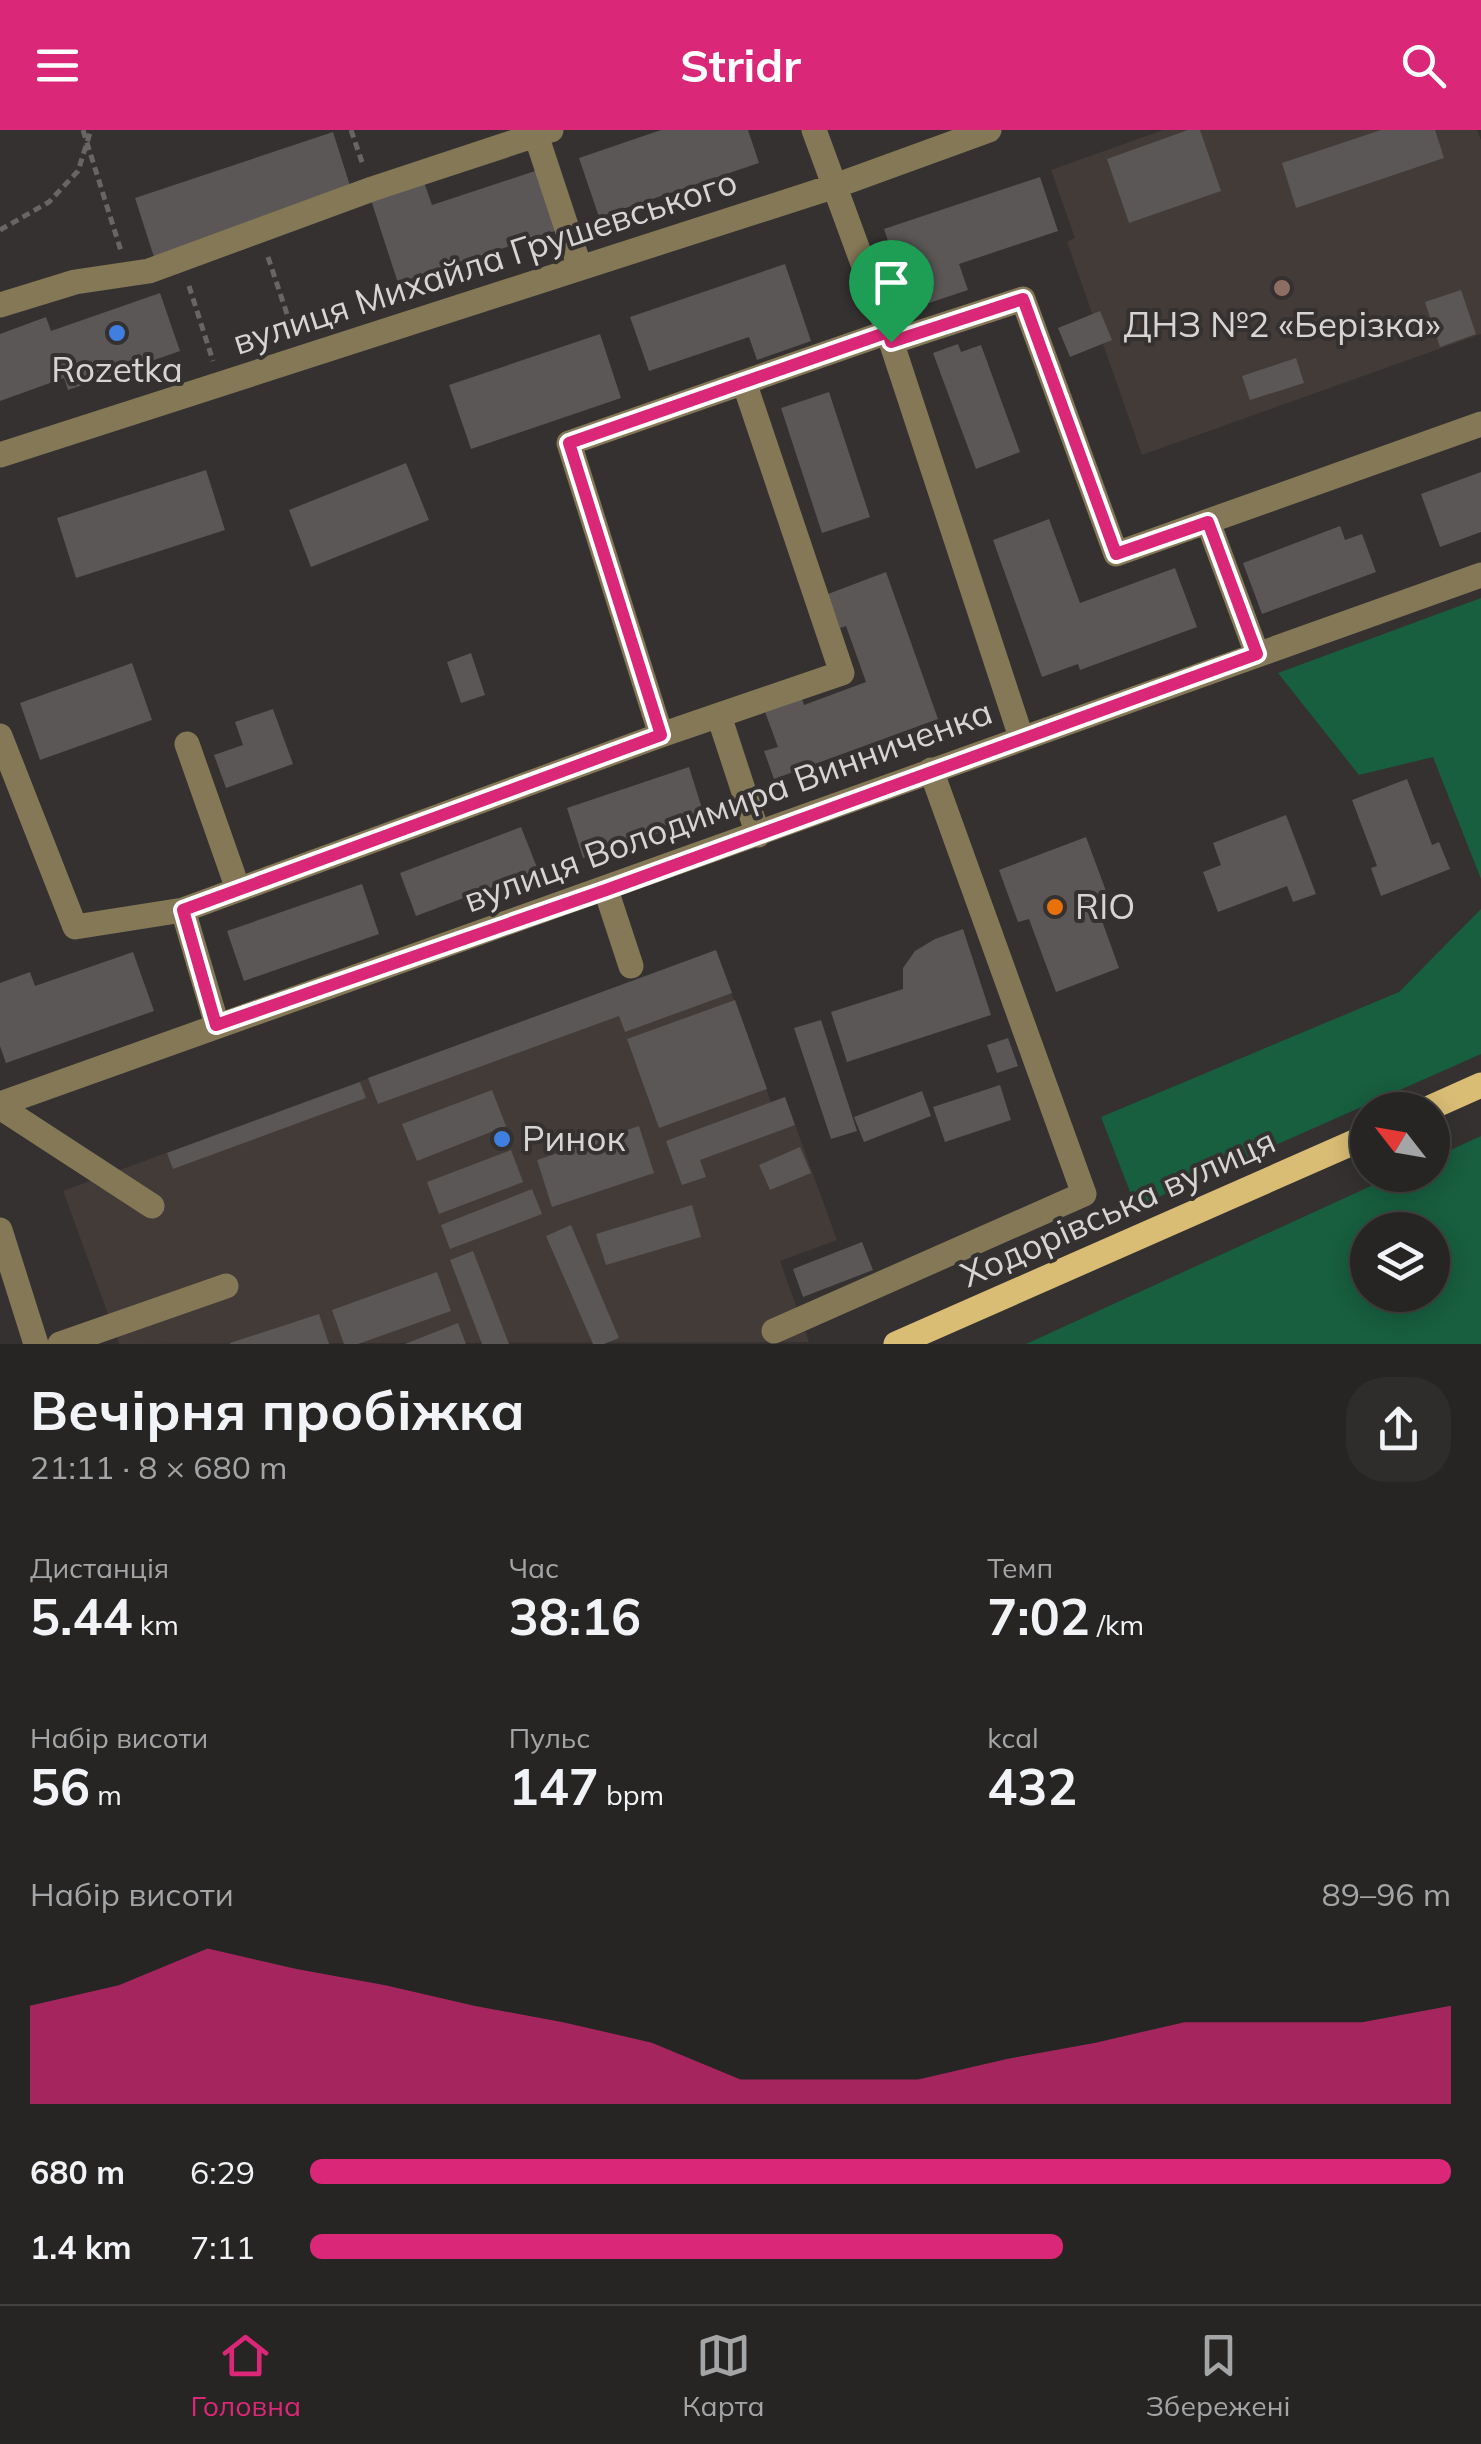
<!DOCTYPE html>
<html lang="uk">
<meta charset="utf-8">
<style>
body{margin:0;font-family:Mulish,sans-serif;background:#2f2d2c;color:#f1f3f6;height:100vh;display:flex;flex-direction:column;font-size:38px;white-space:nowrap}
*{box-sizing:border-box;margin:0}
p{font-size:32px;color:#a4a5a6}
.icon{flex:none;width:55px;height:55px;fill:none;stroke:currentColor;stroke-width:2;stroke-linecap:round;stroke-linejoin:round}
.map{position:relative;height:1214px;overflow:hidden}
.details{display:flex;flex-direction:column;background:#272524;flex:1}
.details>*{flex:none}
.needle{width:65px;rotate:301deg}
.buttons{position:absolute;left:1350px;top:962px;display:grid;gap:20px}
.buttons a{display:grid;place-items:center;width:100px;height:100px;border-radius:50%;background:#272524;box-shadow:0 5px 25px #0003,0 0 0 2px #434241;font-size:50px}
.pin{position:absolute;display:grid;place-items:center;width:85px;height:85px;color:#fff;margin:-102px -42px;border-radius:50% 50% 50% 0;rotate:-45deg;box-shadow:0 0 10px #0007}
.pin .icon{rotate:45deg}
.round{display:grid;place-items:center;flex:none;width:105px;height:105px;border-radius:40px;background:#2f2d2c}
.summary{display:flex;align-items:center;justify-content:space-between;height:170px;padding:0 30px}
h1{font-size:55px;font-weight:700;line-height:75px}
.metrics{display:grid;grid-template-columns:repeat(3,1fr);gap:15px;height:170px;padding:10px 30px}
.metrics div{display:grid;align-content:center}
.metrics b{font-size:50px;font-weight:700}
.metrics small{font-size:28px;font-weight:400}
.metrics p{font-size:28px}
.chart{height:280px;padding:20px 30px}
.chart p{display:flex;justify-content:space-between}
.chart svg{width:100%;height:180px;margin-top:10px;fill:#db2777;opacity:.7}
ul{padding:0 30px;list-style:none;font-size:32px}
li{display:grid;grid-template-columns:160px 120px 1fr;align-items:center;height:75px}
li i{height:25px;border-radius:12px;background:#db2777}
header{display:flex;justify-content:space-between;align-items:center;height:130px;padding:0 30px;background:#db2777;color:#fff;font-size:45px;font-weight:700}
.tabs{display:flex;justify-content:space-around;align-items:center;height:140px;border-top:2px solid #434241;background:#272524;font-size:28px;color:#a4a5a6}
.tabs a{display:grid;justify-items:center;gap:5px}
.tabs .active{color:#db2777}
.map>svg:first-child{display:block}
.built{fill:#433b38}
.green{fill:#175f3e;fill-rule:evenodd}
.building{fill:#5a5756}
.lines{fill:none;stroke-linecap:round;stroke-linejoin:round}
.path{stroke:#686564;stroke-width:5;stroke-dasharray:8 5;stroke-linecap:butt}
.minor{stroke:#857856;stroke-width:25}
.major{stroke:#dabd75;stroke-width:25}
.route-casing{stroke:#fff;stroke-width:20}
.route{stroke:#db2777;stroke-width:12}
.education-dot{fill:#8d6e63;stroke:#343130;stroke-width:4}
.shop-dot{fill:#3f7fe0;stroke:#343130;stroke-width:4}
.food-dot{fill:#e8710a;stroke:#343130;stroke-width:4}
.labels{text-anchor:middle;stroke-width:8;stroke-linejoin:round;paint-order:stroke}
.street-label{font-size:35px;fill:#d7d5d4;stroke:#343130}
.poi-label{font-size:35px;fill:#d7d5d4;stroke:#343130}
</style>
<header><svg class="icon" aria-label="menu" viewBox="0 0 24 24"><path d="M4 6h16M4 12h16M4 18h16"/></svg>Stridr<svg class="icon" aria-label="search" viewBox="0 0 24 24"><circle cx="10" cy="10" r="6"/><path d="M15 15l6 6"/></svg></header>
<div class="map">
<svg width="1481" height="1214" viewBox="0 0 1481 1214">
<rect width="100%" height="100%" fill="#343130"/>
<path class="built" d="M1163,0H1477L1481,10V204L1142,325L1067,112L1075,108L1051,40Z
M716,820L771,972L785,967L837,1110L780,1131L809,1212L119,1214L63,1061Z"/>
<path class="green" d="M1481,468V749L1433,627L1359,645L1278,543Z
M1481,779V924L1136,1077L1101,987L1399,862Z
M1481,1006V1214H1026L1395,1045H1432L1433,1028ZM1432,1100V1165H1368V1100Z"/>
<path class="building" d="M661,0H748L759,33L599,87L579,28Z
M1188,0H1200L1221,61L1129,93L1107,29Z
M1381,0H1435L1444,28L1296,78L1282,33Z
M333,2L352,62L154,127L135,68Z
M538,40L558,100L398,153L371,70L424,52L432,75Z
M1040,47L1058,101L959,134L968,160L911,179L884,99Z
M785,134L811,211L757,230L749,207L649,241L630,187Z
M1461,160L1476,204L1440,217L1425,172Z
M160,163L180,221L68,260L64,248L0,271V204L46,187L51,201Z
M1100,181L1112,210L1070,227L1058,198Z
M600,204L621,268L471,319L449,255Z
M958,214L961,222L981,215L1020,322L976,339L933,223Z
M1296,228L1304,253L1250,270L1242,246Z
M829,262L870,387L822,403L781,278Z
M406,333L429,390L311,437L289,380Z
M206,340L225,400L76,448L57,388Z
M1481,342V402L1440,417L1421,364Z
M1049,389L1080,473L1175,438L1197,497L1080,540L1078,534L1042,547L993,410Z
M1340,396L1345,410L1362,404L1376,442L1262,484L1243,433Z
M886,442L938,589L774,649L764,621L778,617L765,582L802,569L804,575L866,552L846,496L840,498L828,464Z
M471,523L485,565L461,573L447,532Z
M132,533L152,590L40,630L20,573Z
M273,579L293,634L226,658L214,625L243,615L235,592Z
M689,637L705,688L583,728L567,678Z
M1407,649L1432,715L1439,712L1450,739L1381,766L1371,738L1377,736L1352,670Z
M1286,685L1316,764L1293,772L1287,756L1218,782L1203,742L1221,735L1213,713Z
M521,697L538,740L416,786L400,743Z
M1086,707L1106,761L1093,766L1119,838L1056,862L1029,789L1018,792L999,740Z
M362,754L379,804L244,851L227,801Z
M963,799L991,885L847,932L831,882L903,859V838L915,821L935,809Z
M716,820L732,863L625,902L619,886L378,974L368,948Z
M133,822L154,881L6,933L0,916V853L30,842L35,856Z
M735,870L767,959L659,998L627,909Z
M821,890L857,1001L831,1009L794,898Z
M1008,908L1018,936L997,943L987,915Z
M360,952L366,968L173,1039L167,1023Z
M1000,955L1011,990L945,1012L933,977Z
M492,960L506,996L417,1031L402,994Z
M922,961L931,986L864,1012L854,987Z
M785,967L795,995L700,1030L706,1047L682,1055L666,1011Z
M639,996L654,1043L552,1077L537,1030Z
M800,1017L811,1043L770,1060L759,1035Z
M511,1020L523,1052L439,1084L427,1052Z
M532,1059L542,1084L450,1119L441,1095Z
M692,1075L701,1107L606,1135L596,1104Z
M571,1095L619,1208L604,1214H593L546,1106Z
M862,1112L873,1140L803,1167L793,1139Z
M473,1121L509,1214H482L450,1130Z
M437,1142L451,1181L358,1214H344L332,1180Z
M319,1184L329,1214H230V1213Z
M458,1193L466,1214H405Z"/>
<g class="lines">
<path class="path" d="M83,0L121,121
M351,0L363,35
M0,100L49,72L78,41L91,0
M268,127L293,202
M189,156L213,231"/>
<path class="minor" d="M814,0L888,202L1021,607
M536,5L580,138
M0,175L75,152L149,141L372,59L551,0
M891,212L1023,169L1116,424L1481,294
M0,325L835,56L989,0
M1208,392L1257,524
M719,586L758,705
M661,605L569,313L888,202
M0,606L75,797L183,780L661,605L842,543L744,252
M187,614L238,759
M606,760L631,836
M183,780L217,895
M0,974L1481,445
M0,977L152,1076
M0,1100L36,1214
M774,1201L1084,1064L931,640
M60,1214L226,1156"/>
<path class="major" d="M1425,980L1481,955
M896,1214L1368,1006"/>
</g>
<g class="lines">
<g class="route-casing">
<path id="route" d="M1023,169L1116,424L1208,392L1257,524L606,760L216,895L183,780L661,605L569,313L888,202L891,212Z"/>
</g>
<use href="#route" class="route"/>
</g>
<circle class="education-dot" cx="1282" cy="158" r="10"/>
<g class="shop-dot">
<circle cx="117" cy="203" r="10"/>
<circle cx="502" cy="1009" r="10"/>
</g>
<circle class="food-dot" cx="1055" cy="777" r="10"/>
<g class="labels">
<g class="street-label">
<text transform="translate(485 132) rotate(-18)" y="12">вулиця Михайла Грушевського</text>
<text transform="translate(728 676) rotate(-20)" y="12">вулиця Володимира Винниченка</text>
<text transform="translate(1118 1078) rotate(-24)" y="12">Ходорівська вулиця</text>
</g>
<g class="poi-label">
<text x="1282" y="207">ДНЗ №2 «Берізка»</text>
<text x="117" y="252">Rozetka</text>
<text x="1075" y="789" text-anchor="start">RIO</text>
<text x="522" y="1021" text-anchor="start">Ринок</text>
</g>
</g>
</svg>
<div class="buttons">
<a><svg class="needle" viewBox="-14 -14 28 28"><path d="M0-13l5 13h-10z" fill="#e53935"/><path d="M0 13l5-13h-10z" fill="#a4a5a6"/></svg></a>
<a><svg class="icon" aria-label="layers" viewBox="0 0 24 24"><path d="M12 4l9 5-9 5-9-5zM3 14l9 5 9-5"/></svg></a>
</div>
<div class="pin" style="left:891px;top:212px;background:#1e9e55"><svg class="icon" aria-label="arrive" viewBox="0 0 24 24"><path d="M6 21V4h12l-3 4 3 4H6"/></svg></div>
</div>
<section class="details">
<div class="summary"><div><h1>Вечірня пробіжка</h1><p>21:11 · 8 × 680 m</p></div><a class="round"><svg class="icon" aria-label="share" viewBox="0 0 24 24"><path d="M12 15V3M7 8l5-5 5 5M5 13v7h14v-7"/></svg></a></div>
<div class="metrics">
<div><p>Дистанція</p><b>5.44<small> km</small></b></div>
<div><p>Час</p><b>38:16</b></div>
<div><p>Темп</p><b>7:02<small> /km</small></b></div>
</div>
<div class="metrics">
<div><p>Набір висоти</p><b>56<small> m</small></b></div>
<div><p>Пульс</p><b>147<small> bpm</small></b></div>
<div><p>kcal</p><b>432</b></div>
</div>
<div class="chart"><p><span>Набір висоти</span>89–96 m</p>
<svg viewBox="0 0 160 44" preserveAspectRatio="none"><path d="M0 44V20L10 15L20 6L30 11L40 15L50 20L60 24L70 29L80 38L90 38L100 38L110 33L120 29L130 24L140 24L150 24L160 20V44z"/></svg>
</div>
<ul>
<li><b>680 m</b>6:29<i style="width:100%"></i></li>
<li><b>1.4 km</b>7:11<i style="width:66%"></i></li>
</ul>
</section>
<nav class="tabs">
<a class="active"><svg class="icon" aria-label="home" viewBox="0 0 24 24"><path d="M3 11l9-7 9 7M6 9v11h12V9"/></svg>Головна</a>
<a><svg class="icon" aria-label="map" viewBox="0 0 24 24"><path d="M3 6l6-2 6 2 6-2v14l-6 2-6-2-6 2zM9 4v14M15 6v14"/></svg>Карта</a>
<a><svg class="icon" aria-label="saved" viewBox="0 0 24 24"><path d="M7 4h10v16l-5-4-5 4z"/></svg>Збережені</a>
</nav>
